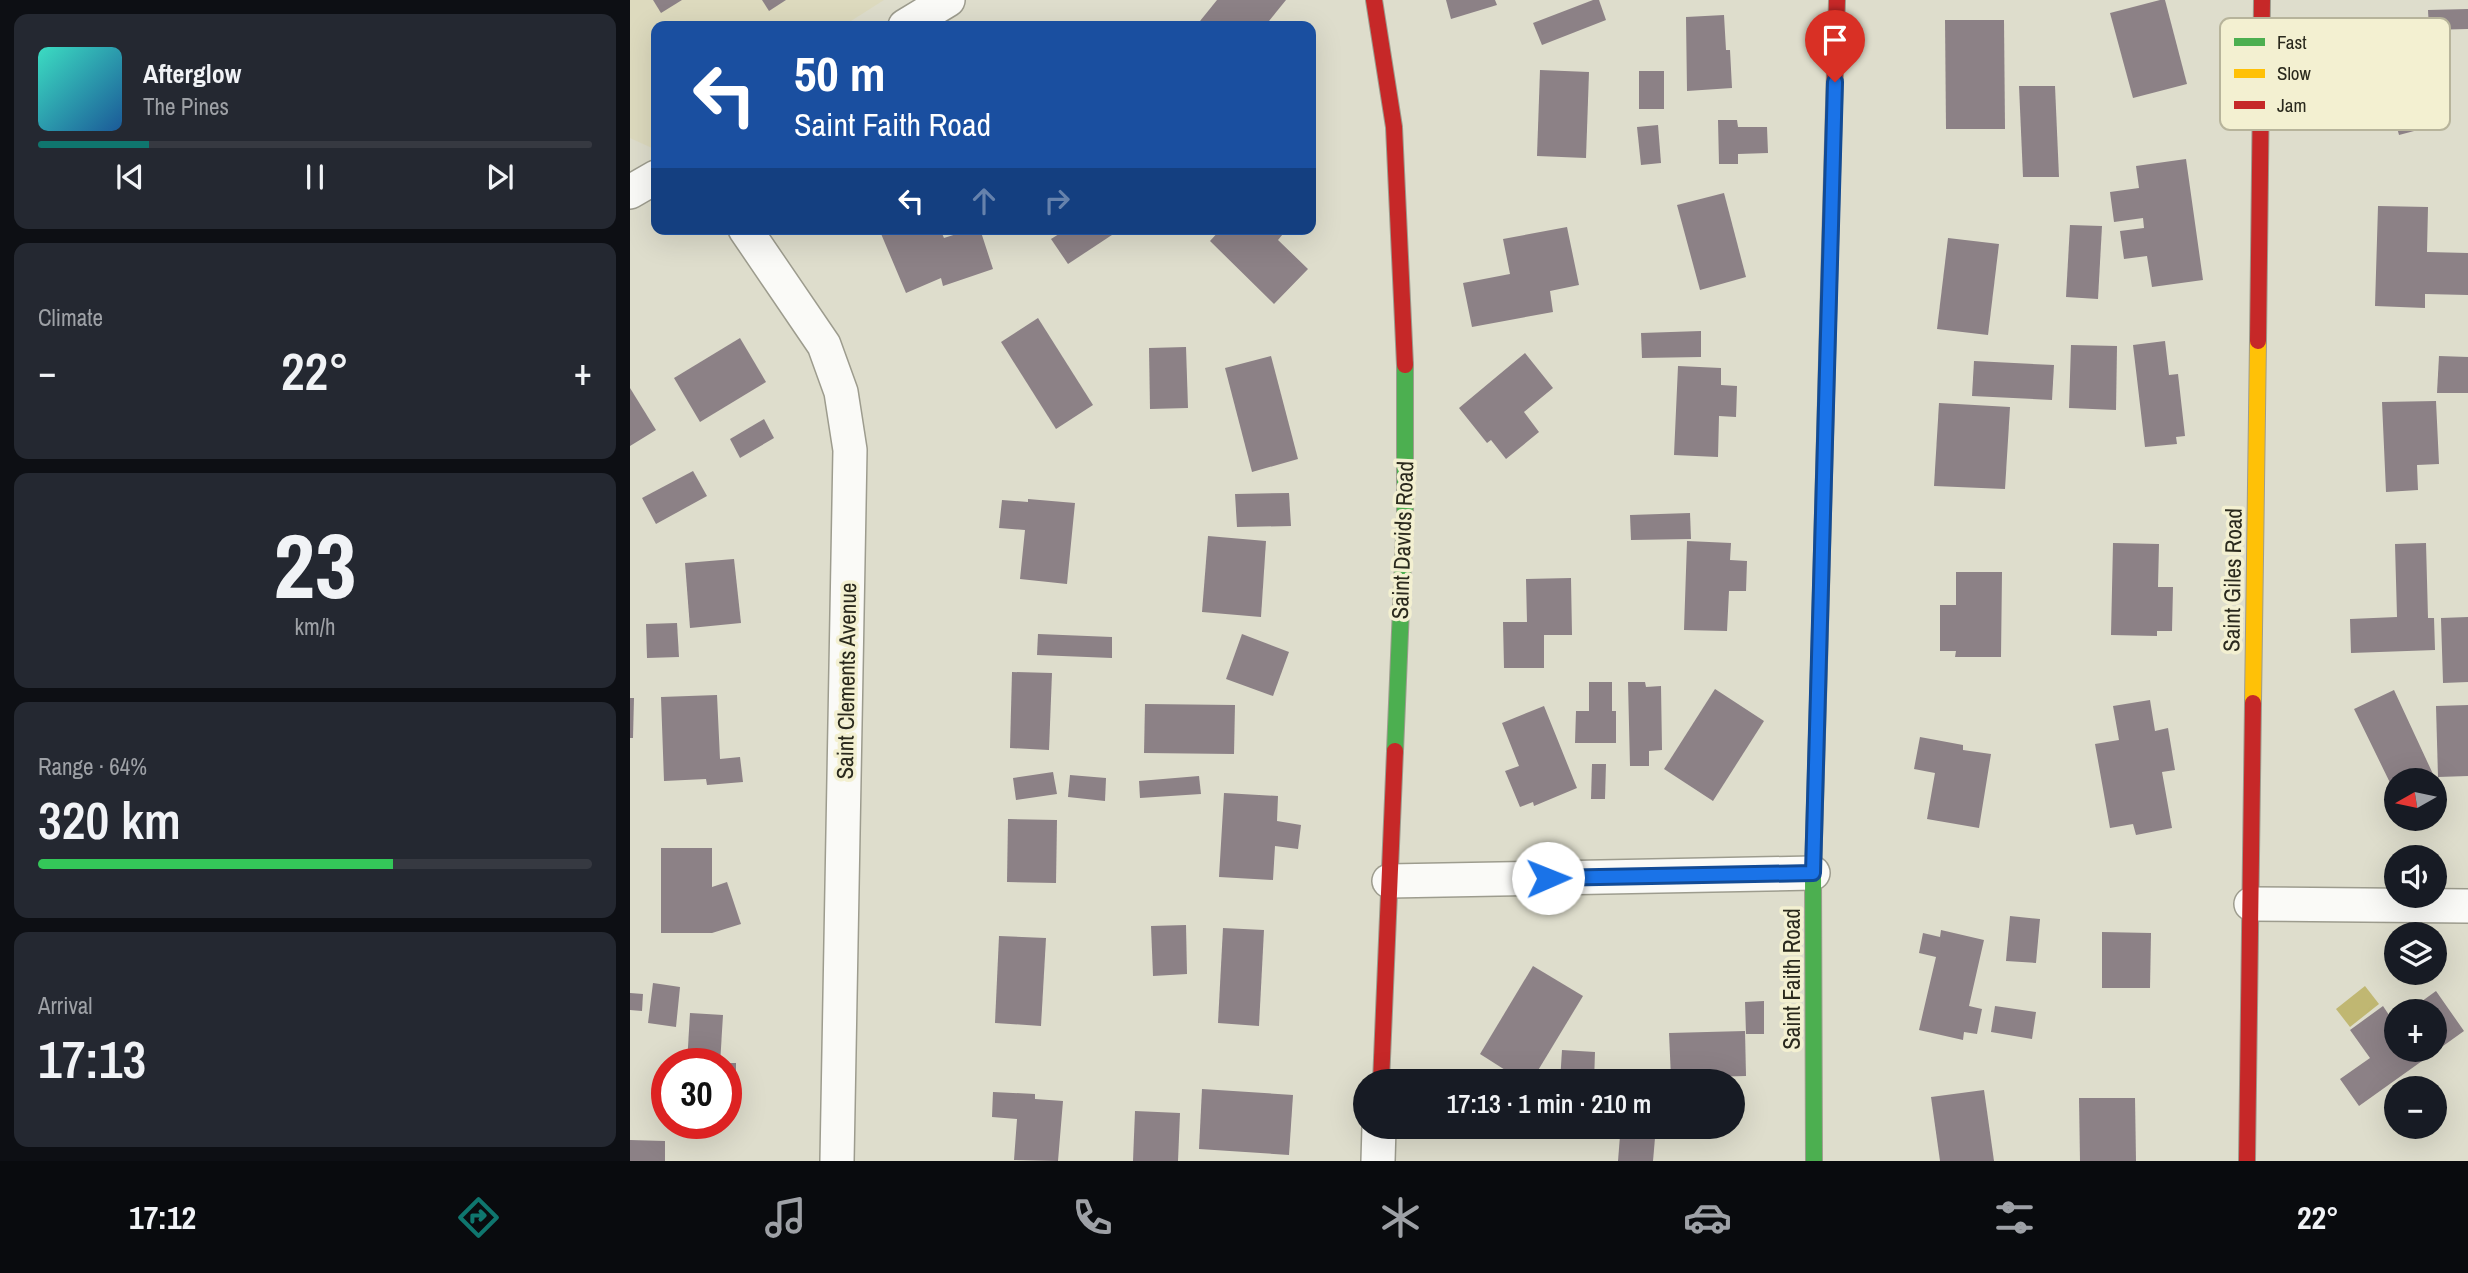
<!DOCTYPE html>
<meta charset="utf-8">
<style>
:root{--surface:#171b24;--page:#242831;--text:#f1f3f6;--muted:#9ea1a6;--line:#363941;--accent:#0f766e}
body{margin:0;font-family:"Archivo Narrow",sans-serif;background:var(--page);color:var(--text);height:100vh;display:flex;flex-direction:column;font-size:26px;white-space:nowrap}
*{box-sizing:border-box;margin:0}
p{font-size:23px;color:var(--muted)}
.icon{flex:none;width:38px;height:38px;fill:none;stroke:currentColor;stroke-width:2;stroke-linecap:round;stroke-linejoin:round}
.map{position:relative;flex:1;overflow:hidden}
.drawer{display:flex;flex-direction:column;gap:14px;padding:14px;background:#0d0f14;width:630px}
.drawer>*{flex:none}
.hud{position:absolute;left:21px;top:21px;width:665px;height:214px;border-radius:14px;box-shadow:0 7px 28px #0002;background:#1a4fa0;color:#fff;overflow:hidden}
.needle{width:46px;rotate:261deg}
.buttons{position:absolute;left:1754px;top:768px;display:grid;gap:14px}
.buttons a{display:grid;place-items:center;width:63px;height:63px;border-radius:50%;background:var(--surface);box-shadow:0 7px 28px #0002;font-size:35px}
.speed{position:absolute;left:21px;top:1048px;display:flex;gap:14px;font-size:35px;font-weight:700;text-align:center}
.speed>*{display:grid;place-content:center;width:91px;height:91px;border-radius:50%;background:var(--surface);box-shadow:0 7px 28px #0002;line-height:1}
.speed .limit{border:10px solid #d22;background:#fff;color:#111}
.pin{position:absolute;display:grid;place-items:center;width:60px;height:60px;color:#fff;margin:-72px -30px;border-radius:50% 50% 50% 0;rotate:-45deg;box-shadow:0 0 7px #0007}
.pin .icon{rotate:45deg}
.me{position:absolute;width:77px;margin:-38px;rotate:89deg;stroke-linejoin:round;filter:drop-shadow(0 0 5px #0008)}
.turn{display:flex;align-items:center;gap:24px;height:147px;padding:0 28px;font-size:32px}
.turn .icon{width:91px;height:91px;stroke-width:2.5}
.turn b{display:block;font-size:49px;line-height:60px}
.lanes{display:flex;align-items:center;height:66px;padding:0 28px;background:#0003;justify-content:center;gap:35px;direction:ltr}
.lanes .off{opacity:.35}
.big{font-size:52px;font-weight:600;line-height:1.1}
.drawer .widget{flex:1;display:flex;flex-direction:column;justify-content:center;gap:10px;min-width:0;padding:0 24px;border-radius:14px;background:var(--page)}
.drawer .dial{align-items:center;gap:0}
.dial b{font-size:91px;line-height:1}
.song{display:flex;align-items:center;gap:21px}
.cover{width:84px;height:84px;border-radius:10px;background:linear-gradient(135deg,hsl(170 70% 55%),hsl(210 70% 35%))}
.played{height:7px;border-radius:4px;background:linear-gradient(90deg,var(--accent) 20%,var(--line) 20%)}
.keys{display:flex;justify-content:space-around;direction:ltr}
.heat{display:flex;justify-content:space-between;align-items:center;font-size:38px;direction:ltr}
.charge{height:10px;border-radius:5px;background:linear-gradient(90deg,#34c759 64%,var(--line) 0)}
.trip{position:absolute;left:723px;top:1069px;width:392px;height:70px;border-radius:35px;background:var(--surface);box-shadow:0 7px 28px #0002;font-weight:600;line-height:70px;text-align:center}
.menu{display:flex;height:112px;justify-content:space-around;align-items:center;background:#090b0e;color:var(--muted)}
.menu .icon{width:49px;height:49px}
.menu .current{color:var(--accent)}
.menu b{font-size:32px;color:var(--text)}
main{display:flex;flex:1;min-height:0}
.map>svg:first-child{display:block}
</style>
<main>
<section class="drawer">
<div class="widget">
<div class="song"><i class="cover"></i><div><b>Afterglow</b><p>The Pines</p></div></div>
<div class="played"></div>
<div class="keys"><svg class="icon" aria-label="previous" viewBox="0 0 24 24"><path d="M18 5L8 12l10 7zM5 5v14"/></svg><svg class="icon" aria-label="pause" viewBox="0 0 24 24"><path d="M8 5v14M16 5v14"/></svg><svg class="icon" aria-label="next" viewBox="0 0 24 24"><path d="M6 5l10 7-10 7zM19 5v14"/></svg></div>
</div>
<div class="widget"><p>Climate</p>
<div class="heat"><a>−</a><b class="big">22°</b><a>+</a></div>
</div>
<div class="widget dial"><b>23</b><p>km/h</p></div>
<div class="widget"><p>Range · 64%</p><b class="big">320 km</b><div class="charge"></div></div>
<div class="widget"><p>Arrival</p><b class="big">17:13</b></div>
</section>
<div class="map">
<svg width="1838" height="1161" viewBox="0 0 1838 1161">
<rect width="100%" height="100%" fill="#deddcc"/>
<!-- built -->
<polygon fill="#dddabe" points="0,0 254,0 213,26 26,26 26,145 22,148 0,138"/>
<!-- water -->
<polygon fill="#c0b772" points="1735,986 1749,1004 1720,1027 1706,1009"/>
<!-- building -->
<g fill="#8c8186">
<polygon points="23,0 52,0 31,13"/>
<polygon points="132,0 156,0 139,11"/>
<polygon points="587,0 656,0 635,26 566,26"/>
<polygon points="816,0 865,0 867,5 821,19"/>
<polygon points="963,0 969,0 976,20 912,45 903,23"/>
<polygon points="1530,0 1535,0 1557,84 1503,98 1480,13"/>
<polygon points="1838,9 1838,29 1799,30 1798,10"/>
<polygon points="1094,15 1096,50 1100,50 1102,88 1057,91 1056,17"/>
<polygon points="1315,20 1374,20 1375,129 1316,129"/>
<polygon points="1795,38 1818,122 1769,135 1746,51"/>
<polygon points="910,70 959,72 956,158 907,156"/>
<rect x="1009" y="71" width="25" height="38"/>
<polygon points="1389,86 1425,86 1429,177 1393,177"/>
<polygon points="1088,120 1107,120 1108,127 1137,127 1138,153 1108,154 1108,164 1089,164"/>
<polygon points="1028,125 1031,163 1011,165 1007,127"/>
<polygon points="1556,159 1573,280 1522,287 1517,256 1494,259 1490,231 1514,228 1513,218 1484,222 1480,192 1509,188 1506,166"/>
<polygon points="1094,193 1116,277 1070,290 1047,205"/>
<polygon points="1748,206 1798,207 1797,252 1838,253 1838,295 1795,294 1795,308 1745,306"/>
<polygon points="1440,225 1472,226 1468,299 1436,297"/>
<polygon points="937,227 949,285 920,291 923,312 842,327 833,283 880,274 873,239"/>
<polygon points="249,229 310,229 314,238 342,229 350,229 363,269 313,286 311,278 276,293"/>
<polygon points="437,229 491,229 438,264 421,239"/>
<polygon points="591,229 657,229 648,240 678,269 644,304 580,241"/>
<polygon points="1318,238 1369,244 1358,335 1307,329"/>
<polygon points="408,318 463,405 426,429 371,342"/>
<polygon points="1071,331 1071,357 1012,358 1011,333"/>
<polygon points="110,338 136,382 70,422 44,378"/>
<polygon points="1535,341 1539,375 1548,374 1555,436 1546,437 1547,444 1515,447 1503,345"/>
<polygon points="1441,345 1487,346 1486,410 1439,408"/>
<polygon points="556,347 558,408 520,409 519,348"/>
<polygon points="895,353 923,388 894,412 909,432 876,459 861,440 857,443 829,408"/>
<polygon points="641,356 668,459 622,472 595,368"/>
<polygon points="1809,356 1838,357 1838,393 1807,393"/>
<polygon points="1344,361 1424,365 1422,400 1342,396"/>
<polygon points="1048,366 1091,368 1091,385 1107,386 1106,417 1089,416 1088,457 1044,455"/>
<polygon points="0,388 26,430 0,446"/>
<polygon points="1806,401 1809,464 1787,465 1788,490 1756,492 1752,402"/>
<polygon points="1309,403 1380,407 1375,489 1304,486"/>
<polygon points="134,419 144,438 110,458 100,439"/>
<polygon points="63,471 77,496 26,524 12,498"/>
<polygon points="659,493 661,526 607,527 605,494"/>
<polygon points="398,499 445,503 437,584 390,579 395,530 369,528 372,500 398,502"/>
<polygon points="1060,513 1061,539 1001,540 1000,515"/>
<polygon points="578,536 636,541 631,617 572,612"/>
<polygon points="1057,541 1101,543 1100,560 1117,561 1116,591 1099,591 1097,631 1054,630"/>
<polygon points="1483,543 1529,544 1528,587 1543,587 1542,631 1527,631 1527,636 1481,635"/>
<polygon points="1796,543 1798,618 1804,618 1805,650 1721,653 1720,619 1767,617 1765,544"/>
<polygon points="104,559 111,623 60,628 55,563"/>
<polygon points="1326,572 1372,572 1371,657 1325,657 1326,651 1310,651 1310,605 1326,605"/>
<polygon points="941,578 942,635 914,635 914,668 874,668 873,622 897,622 896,579"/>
<polygon points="1838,617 1838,682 1813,683 1811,618"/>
<polygon points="47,623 49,657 17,658 16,624"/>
<polygon points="408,634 482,637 482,658 407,655"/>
<polygon points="612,634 659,652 643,696 596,679"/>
<polygon points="382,672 422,673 419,750 380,748"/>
<polygon points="959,682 982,682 982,711 986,711 986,743 945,743 946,711 959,711"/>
<polygon points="998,682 1015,682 1016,687 1031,686 1032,750 1019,751 1019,766 1000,766"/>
<polygon points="1085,689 1134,721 1083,801 1034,769"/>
<polygon points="1764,690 1809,787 1804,789 1804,780 1766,780 1766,795 1724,709"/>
<polygon points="87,695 90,759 110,757 113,782 77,785 76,779 34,781 31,697"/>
<polygon points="0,698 4,698 3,738 0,738"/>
<polygon points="1520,700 1525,731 1538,728 1545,770 1532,772 1542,828 1506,835 1503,824 1480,828 1465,744 1489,740 1483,706"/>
<polygon points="515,704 605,705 604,754 514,753"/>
<polygon points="1838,705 1838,776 1808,777 1806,706"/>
<polygon points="914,706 947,788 904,806 903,802 890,807 875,771 889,766 872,723"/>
<polygon points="1290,737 1333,745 1333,750 1361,754 1349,828 1297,819 1305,773 1284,769"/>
<polygon points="962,764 976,764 975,799 961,799"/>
<polygon points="423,772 427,794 386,800 383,778"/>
<polygon points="440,775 476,778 475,801 438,797"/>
<polygon points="569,776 571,794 510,798 509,781"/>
<polygon points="594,793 648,796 647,821 671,825 668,849 645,846 643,880 589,877"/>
<polygon points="378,819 427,820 426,883 377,882"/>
<polygon points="31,848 82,848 82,887 97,882 111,924 82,933 31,933"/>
<polygon points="1380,916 1410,919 1406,963 1376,961"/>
<polygon points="556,925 557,974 523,976 521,926"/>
<polygon points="593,928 634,930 629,1026 588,1023"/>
<polygon points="1311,930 1354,940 1339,1006 1352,1009 1347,1034 1334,1032 1333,1040 1289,1030 1306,957 1289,953 1293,933 1310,937"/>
<polygon points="1472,932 1521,933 1520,988 1472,988"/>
<polygon points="369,936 416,938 411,1026 365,1023"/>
<polygon points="903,966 953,996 901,1082 894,1082 850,1054"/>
<polygon points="23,983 50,987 46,1027 18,1023"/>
<polygon points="1806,991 1834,1031 1729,1106 1710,1079 1740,1058 1720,1030 1753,1006 1763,1021 1766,1020 1766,1050 1804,1050 1804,1012 1777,1012"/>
<polygon points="0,993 13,994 12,1011 0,1010"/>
<polygon points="1134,1001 1134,1034 1116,1034 1115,1002"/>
<polygon points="1365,1006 1406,1012 1402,1039 1361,1032"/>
<polygon points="60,1013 93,1015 90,1064 57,1064"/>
<polygon points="1115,1031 1116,1076 1041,1078 1039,1033"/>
<polygon points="932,1050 965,1052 964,1082 930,1082"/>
<rect x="96" y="1063" width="10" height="43"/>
<polygon points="572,1089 663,1095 659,1155 569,1149"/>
<polygon points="1354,1090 1364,1161 1310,1161 1301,1097"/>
<polygon points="363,1092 405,1094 405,1099 433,1101 428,1161 384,1160 387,1119 362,1117"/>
<polygon points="1449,1098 1505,1098 1506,1161 1450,1161"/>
<polygon points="505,1111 550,1113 548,1161 503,1161"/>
<polygon points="990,1136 1025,1138 1023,1161 988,1161"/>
<polygon points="0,1140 35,1141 35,1161 0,1161"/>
</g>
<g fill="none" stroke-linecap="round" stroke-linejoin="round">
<!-- street casing -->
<g stroke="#9d9c8e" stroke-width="36">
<g id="street">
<polyline points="275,26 318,0"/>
<polyline points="0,192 26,177"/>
<polyline points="115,229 194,345 211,392 220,450 207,1161"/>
<polyline points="759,881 1183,873"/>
<polyline points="1621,904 1838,906"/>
<polyline points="748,1161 749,1127"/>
</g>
</g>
<!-- fast casing -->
<g stroke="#9d9c8e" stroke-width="18">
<g id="fast">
<polyline points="765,751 775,513 775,365"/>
<polyline points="1184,1161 1183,873 1189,665"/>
</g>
</g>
<!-- slow casing -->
<g stroke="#9d9c8e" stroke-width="18">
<g id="slow">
<polyline points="1189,665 1200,247"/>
<polyline points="1623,703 1628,341"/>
</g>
</g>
<!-- jam casing -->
<g stroke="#9d9c8e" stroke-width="18">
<g id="jam">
<polyline points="744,0 764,127 775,365"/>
<polyline points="1200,247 1207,0"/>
<polyline points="1628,341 1632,0"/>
<polyline points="751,1082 765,751"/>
<polyline points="1617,1161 1623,703"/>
</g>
</g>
<!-- street -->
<use href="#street" stroke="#fafaf7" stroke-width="33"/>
<!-- fast -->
<use href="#fast" stroke="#4caf50" stroke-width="16"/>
<!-- slow -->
<use href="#slow" stroke="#ffc107" stroke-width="16"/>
<!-- jam -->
<use href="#jam" stroke="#c62828" stroke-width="16"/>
</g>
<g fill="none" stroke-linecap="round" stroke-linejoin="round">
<!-- route casing -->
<g stroke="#114b97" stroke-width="18">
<polyline id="route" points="918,878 1183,873 1205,82"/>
</g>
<!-- route -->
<use href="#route" stroke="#1a73e8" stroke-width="12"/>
</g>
<g text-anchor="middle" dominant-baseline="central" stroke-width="7" stroke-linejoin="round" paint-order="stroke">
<!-- street labels -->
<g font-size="23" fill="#2a291d" stroke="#f3f0d1">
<text transform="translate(772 540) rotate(-88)">Saint Davids Road</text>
<text transform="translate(1602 580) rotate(-89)">Saint Giles Road</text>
<text transform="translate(216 681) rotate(-89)">Saint Clements Avenue</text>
<text transform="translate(1161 979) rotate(-90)">Saint Faith Road</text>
</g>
</g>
<!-- legend -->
<rect x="1590" y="18" width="230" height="112" rx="10" fill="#f3f0d1" stroke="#b7b49b" stroke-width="2"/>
<rect x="1604" y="38" width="31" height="8" fill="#4caf50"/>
<rect x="1604" y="69" width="31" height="9" fill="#ffc107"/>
<rect x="1604" y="101" width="31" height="8" fill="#c62828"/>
<g font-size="19" fill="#2a291d">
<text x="1647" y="49">Fast</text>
<text x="1647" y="80">Slow</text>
<text x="1647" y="112">Jam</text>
</g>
</svg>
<div class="buttons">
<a><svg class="needle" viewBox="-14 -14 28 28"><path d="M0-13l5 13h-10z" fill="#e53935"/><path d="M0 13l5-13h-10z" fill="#9ea1a6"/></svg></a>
<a><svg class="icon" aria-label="sound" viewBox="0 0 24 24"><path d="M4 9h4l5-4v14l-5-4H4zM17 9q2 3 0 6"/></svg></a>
<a><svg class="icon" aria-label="layers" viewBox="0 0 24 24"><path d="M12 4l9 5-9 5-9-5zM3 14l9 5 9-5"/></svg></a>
<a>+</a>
<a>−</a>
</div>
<div class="speed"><div class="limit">30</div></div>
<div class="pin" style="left:1205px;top:82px;background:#d93025"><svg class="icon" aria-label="arrive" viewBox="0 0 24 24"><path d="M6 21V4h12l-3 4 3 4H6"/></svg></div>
<svg class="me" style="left:918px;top:878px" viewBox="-20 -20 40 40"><circle r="19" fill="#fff"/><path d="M0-13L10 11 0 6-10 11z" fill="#1a73e8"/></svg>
<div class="trip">17:13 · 1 min · 210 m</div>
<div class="hud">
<div class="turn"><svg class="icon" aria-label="left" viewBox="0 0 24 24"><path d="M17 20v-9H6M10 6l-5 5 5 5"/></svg><div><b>50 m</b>Saint Faith Road</div></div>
<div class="lanes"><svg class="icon" aria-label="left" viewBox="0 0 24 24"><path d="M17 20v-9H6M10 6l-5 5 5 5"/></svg><svg class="icon off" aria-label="ahead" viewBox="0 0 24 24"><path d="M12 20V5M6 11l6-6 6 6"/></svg><svg class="icon off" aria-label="right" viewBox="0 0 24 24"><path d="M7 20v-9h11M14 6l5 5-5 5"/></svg></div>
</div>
</div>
</main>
<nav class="menu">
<b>17:12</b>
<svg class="icon current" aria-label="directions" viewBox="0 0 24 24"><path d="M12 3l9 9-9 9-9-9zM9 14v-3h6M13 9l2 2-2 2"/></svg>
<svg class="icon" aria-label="music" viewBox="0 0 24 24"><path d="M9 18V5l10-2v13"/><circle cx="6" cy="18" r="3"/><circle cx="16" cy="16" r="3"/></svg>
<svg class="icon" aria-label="phone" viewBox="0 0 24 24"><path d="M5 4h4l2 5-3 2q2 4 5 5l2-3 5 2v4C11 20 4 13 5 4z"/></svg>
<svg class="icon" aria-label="climate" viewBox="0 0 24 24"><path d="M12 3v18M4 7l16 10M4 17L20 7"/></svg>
<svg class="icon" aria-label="car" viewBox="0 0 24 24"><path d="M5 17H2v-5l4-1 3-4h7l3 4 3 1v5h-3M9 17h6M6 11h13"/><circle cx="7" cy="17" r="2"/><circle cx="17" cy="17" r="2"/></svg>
<svg class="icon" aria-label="filters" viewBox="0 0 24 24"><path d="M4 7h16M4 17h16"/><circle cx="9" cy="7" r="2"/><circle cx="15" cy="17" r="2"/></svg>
<b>22°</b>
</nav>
